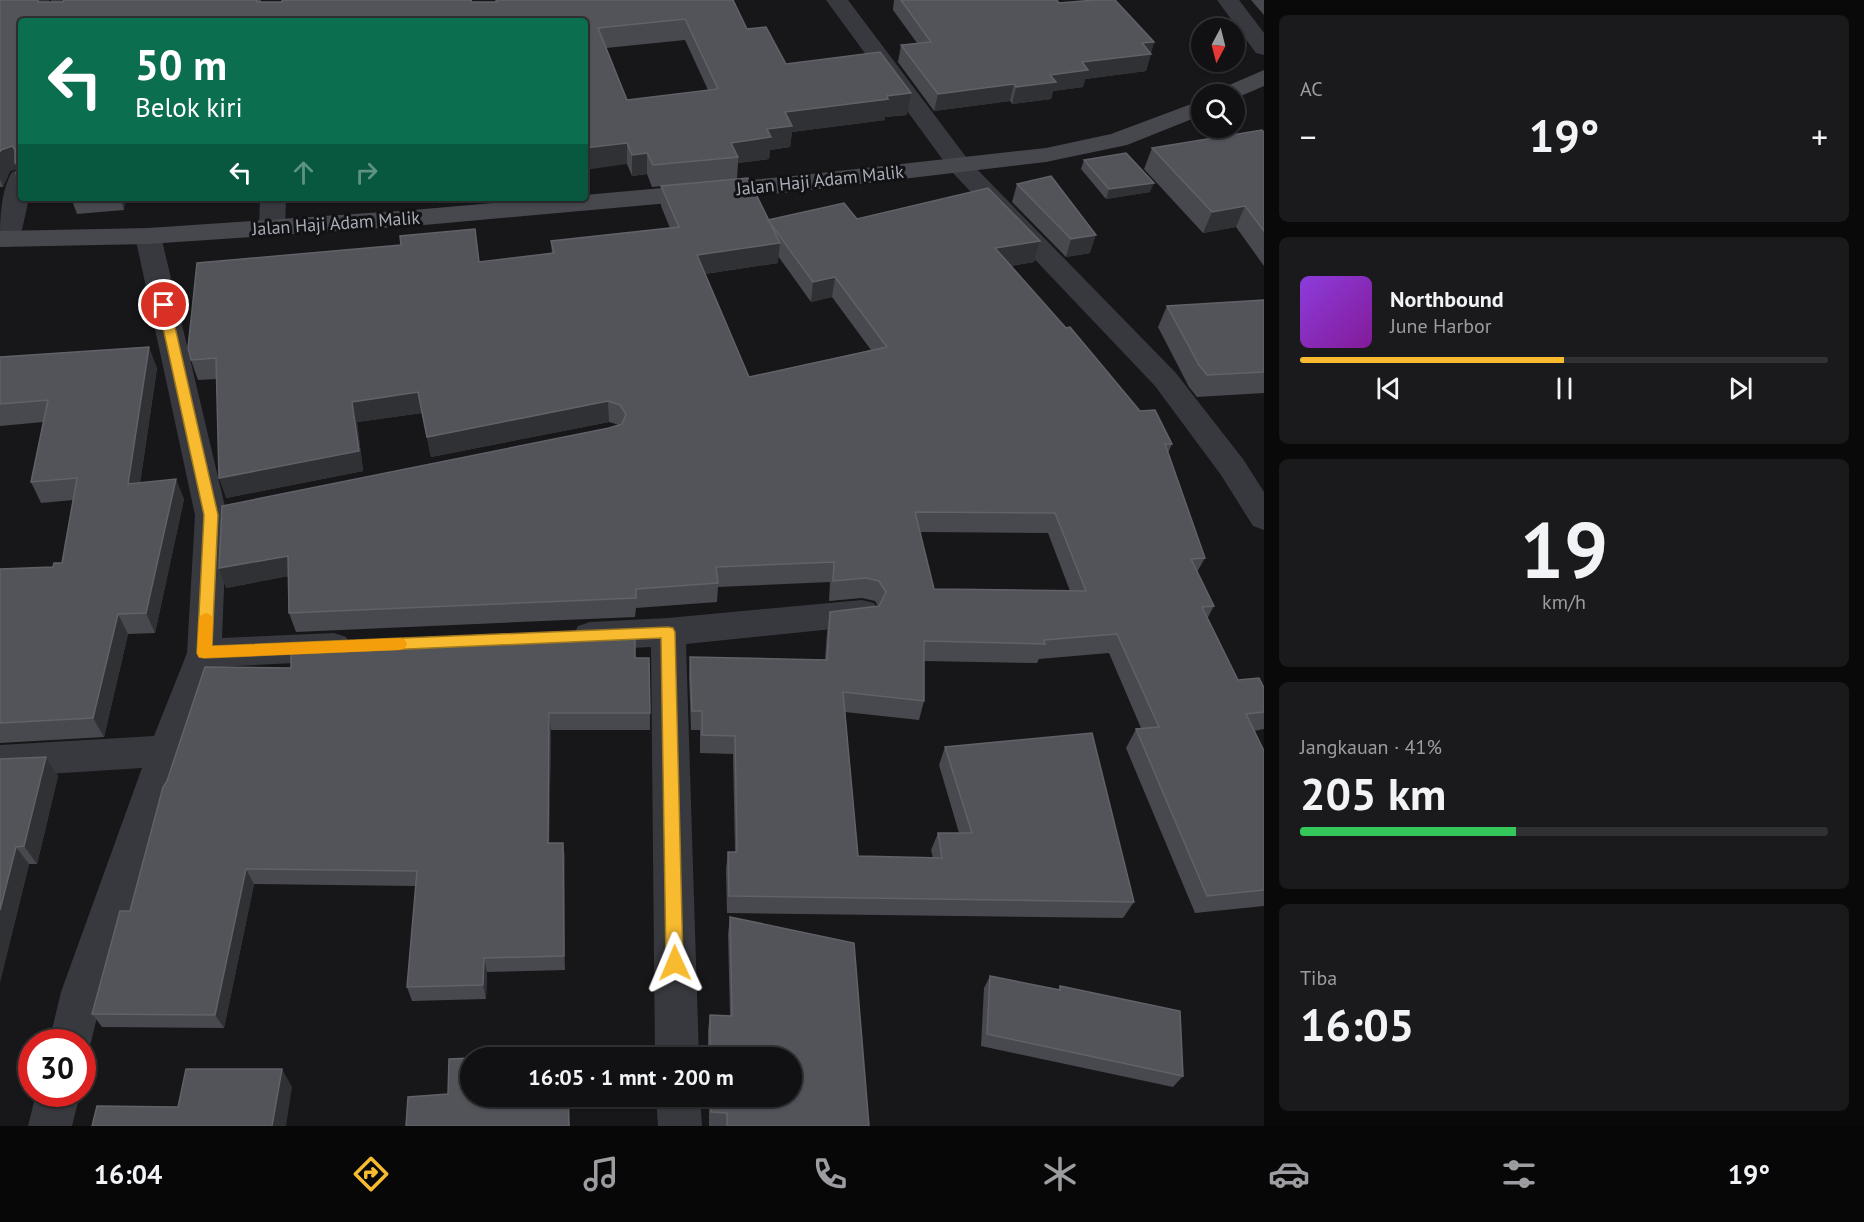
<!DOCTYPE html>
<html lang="id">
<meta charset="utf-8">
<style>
:root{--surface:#111113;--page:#1a1a1c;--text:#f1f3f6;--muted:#9c9da0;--line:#303133;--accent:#f8bb30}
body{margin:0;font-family:"PT Sans",sans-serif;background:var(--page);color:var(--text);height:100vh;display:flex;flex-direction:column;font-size:22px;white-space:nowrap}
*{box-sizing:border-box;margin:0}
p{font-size:20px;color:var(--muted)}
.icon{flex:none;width:33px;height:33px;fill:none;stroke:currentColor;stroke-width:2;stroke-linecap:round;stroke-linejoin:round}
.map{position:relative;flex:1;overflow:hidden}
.side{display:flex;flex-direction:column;gap:15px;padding:15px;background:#09090a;width:600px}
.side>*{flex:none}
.hud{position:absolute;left:18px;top:18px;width:570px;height:183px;border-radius:6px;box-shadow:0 2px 4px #0004,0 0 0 2px var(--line);background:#0b6e4f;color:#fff;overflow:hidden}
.needle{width:39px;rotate:187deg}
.buttons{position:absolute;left:1191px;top:18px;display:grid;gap:12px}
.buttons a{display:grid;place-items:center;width:54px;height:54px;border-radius:50%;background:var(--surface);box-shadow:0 2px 4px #0004,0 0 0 2px var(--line);font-size:30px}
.speed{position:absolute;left:18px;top:1029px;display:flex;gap:12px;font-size:30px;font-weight:700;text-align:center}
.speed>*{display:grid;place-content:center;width:78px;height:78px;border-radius:50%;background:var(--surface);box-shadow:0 2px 4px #0004,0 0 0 2px var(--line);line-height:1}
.speed .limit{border:9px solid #d22;background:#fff;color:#111}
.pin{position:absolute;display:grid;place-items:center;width:51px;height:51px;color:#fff;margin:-26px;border:3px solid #fff;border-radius:50%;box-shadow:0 2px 6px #0007}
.me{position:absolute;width:66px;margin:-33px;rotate:359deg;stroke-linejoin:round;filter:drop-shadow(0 0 4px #0008)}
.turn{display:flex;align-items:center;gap:21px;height:126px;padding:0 18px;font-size:27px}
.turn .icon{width:78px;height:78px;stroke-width:2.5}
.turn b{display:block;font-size:42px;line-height:51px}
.lanes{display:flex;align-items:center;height:57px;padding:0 18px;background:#0003;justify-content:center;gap:30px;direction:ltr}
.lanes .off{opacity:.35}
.big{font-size:45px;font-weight:700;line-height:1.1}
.side .tile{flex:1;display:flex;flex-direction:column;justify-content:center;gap:9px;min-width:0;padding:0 21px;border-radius:9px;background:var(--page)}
.side .dial{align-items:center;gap:0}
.dial b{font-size:78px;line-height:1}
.song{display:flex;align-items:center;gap:18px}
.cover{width:72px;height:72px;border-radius:9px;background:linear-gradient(135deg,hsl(270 70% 55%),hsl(290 70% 35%))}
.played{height:6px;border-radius:3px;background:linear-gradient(90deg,var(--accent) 50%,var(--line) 50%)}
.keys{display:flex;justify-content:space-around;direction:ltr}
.heat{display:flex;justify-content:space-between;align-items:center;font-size:33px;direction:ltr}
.charge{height:9px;border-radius:4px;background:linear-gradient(90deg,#34c759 41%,var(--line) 0)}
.trip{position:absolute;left:460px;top:1047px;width:342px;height:60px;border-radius:30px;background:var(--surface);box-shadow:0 2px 4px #0004,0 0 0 2px var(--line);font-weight:700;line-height:60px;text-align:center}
.tab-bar{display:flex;height:96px;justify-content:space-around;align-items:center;background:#070708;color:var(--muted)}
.tab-bar .icon{width:42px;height:42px}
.tab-bar .on{color:var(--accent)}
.tab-bar b{font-size:27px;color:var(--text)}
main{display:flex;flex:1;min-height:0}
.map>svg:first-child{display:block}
</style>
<main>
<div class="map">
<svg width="1264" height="1126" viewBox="0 0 1264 1126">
<rect width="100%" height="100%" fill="#171719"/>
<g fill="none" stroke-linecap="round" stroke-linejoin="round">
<!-- street -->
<g fill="#38393e" fill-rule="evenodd">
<polygon points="51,0 73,0 69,21 47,21"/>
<polygon points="826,0 848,0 969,161 1175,372 1243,459 1264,492 1264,530 1253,526 1221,475 1155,386 951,171"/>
<polygon points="1217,0 1239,0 1264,33 1264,55 1256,53"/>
<path d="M21 170V198H29L20 239 16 245 7 247 0 245C0 222 0 192 12 172Z"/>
<polygon points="260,198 286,198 285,227 281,233 272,235 263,233 259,227"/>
<polygon points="148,228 157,230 161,236 227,515 222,638 334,633 346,637 351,647 346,657 334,661 216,667 103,992 91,1042 85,1057 82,1058 82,1042 49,1042 61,992 142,768 0,777 0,745 154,736 187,653 195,515 135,236 139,230"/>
<polygon points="862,600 874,603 879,613 874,623 862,626 686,644 699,1058 655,1058 651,647 590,650 578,646 573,636 578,626 590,622 668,618"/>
<polygon points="36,1094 80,1094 72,1126 28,1126"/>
<polygon points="656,1096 700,1096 702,1126 658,1126"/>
</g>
<!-- secondary -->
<g fill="#46484e" fill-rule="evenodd">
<polygon points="1264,70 1264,86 1234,99 1234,94 1216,94 1220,89"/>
<polygon points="1202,100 1202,115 1127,145 1046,162 793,192 413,226 148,244 0,247 0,231 148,228 413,210 551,198 585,198 585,195 793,176 1046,148 1111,134"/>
</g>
</g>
<!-- wall -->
<g fill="#48494e" fill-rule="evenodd">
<path d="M0 0H49V2L261 0V2H495V0H733L747 29 786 64 907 115 885 117V120L792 132 790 147 770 150 769 159 738 163 737 179 652 187 647 174 632 176 627 164 585 21H21V187L16 174 17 169 10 171 3 187H0ZM685 40 708 90 627 100 606 48Z"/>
<polygon points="894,0 1057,0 1059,3 1154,42 1146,71 1085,79 1083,87 1053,91 1051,99 1012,104 1010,101 934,111 898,62 901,45 917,43 893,10"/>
<polygon points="1251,0 1264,0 1264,15"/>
<polygon points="1264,132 1264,266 1236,227 1203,233 1144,169 1152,148"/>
<polygon points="1084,160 1150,192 1106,199 1081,169"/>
<polygon points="1017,184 1090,253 1066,257 1012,202"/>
<path d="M661 186 768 220 857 219 1040 241 1034 262 1010 266 1140 411 1172 444 1168 453 1205 558 1197 572 1214 606 1207 619 1238 680 1264 688V729L1254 731 1264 751V906L1195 913 1126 748 1136 729 1141 728 1109 653 1039 659 1037 663 924 661V701L919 720 845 712 858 856 933 858 931 850 938 833H959L939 765 945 747 1134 902 1123 918 727 913 726 869 728 852H735L733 754 700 753V730H691L689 676 690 657 825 660 827 632 830 612 878 606 875 601 862 598 829 601 830 582 718 587 717 602 636 608 635 617 296 632 289 613 288 576 226 588 609 428 619 425 609 422 431 457 422 413 357 422 363 471 226 498 217 379 198 380 191 360 479 262 552 254 551 241 670 228 661 206ZM778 256 811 302 832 297 871 350 749 377 705 274 778 263ZM920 532 1048 533 1070 591 934 589Z"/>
<polygon points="71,198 125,198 124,210 77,214"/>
<polygon points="1264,300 1264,393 1197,397 1189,387 1158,327 1167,306"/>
<polygon points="0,357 157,368 140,483 184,499 155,633 128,634 104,737 0,743 0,569 53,567 62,563 73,500 41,503 31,482 43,422 0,426"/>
<polygon points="635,658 650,713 650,730 551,730 549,843 563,843 565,858 565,970 487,972 486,999 412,1001 407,987 416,886 254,884 224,1028 102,1027 92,1014 130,911 291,668"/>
<polygon points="46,757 58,776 37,864 29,864 0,982 0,759"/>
<polygon points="730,917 869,1126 709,1126 709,1096 792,1096 792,1058 708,1058 708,1030 710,1015 730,1016 728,934"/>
<polygon points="990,976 1058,990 1060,986 1183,1076 1173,1087 981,1046 984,988"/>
</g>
<!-- shaded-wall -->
<g fill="#303134">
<polygon points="38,0 49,0 46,21 38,2"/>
<polygon points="1154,42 1146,71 1085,79 1083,87 1053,91 1051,99 1012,104 1016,87 1082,62 1142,43"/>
<polygon points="1014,84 1010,101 934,111 938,94"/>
<polygon points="911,93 907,115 885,117 885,120 792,132 790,147 770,150 769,159 738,163 738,157 731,143 767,129 785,112"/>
<polygon points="627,143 627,164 585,170 585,148"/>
<polygon points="12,146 21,168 18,163 15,163 17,169 10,171 3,187 0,179 0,152 1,150"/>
<polygon points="647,153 647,174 632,176 632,155"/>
<polygon points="1154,183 1150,192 1106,199 1109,189"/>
<polygon points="120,198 125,198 124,210"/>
<polygon points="1245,206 1236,227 1203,233 1212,212"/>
<polygon points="1096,235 1090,253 1066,257 1071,239"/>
<polygon points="1040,241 1034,262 990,269 995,248"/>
<polygon points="780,243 778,263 696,275 697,255"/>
<polygon points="835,277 832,297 811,302 813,282"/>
<polygon points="149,347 157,368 137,504 128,484"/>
<polygon points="418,392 422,413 357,422 363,471 226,498 219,478 352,402"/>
<polygon points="608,401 609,422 431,457 427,437"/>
<polygon points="176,479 184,499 155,633 146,613"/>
<polygon points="288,556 294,575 226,588 219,568"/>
<polygon points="118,614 128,634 104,737 93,718"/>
<polygon points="549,713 551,730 549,858 548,843"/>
<polygon points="46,757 58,776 37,864 24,846"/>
<polygon points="563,843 565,858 565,970 564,956"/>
<polygon points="16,847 29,864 0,982 0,910"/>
<polygon points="246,869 254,884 224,1028 215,1015"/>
<polygon points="484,958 487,972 486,999 483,985"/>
<polygon points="282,1069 292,1087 286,1126 272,1126"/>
<polygon points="568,1096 569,1096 570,1126 569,1126"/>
</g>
<!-- building -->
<g fill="#53545a" stroke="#606268" stroke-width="1.5" fill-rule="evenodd">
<path d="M0 0H38V2H63L64 0H257V2H282V0H471L472 2H497V0H733L747 29 766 27 786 64 880 52 911 93 887 96 888 99 785 112 792 126 767 129 771 137 731 143 738 157 653 165 647 153 632 155 627 143 585 148V21H21V175L16 174 18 163H15V149L12 146 1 150 0 152ZM685 19 718 89 627 100 598 28Z"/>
<polygon points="901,0 1057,0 1059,3 1095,0 1115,0 1154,42 1142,43 1151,54 1082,62 1088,70 1050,75 1056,82 1016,87 1014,84 938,94 901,45 931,42"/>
<polygon points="1262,130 1264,132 1264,231 1245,206 1212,212 1152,148"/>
<polygon points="1126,153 1154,183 1109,189 1084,160"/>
<polygon points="1051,176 1096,235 1071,239 1017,184"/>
<path d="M748 178 780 243 697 255 749 377 887 347 835 277 813 282 768 220 844 203 857 219 988 188 1040 241 995 248 1066 328 1070 327 1140 411 1155 410 1172 444H1165L1205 558 1191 559 1214 606 1202 607 1238 680 1259 678 1264 688V712L1246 714 1264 751V890L1207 896 1136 729 1159 727 1117 634 1044 640 1045 644 924 641V701L843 692 858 856 942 858 938 833H972L945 747 1092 733 1134 902 729 896 728 852H737L735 736 702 735V711H692L690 657 827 660 830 612 879 606 886 592 879 581 866 578 833 581 834 562 716 567 718 583 636 589V598L289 613 288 556 219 568 222 506 609 428 622 424 626 414 620 405 608 401 427 437 418 392 352 402 359 451 219 478 216 358 191 360 188 348 197 263 401 245 400 236 475 229 479 262 554 253 551 241 679 227 661 186ZM915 512 1055 513 1086 591 934 589Z"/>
<polygon points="1264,300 1264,372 1207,375 1199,365 1167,306"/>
<polygon points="149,347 128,484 176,479 146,613 118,614 93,718 0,723 0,569 53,567 54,563 62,563 77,478 31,482 48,400 0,404 0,357"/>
<polygon points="635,633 635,658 649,658 650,713 549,713 548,843 563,843 564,956 484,958 483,985 407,987 417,871 246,869 215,1015 92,1014 120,911 130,911 163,787 167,781 205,667 291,668 291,649"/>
<polygon points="46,757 24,846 16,847 0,910 0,759"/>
<polygon points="730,917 854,943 869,1126 727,1126 727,1113 711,1112 711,1096 792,1096 792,1058 710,1058 710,1015 732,1016"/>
<polygon points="990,976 1060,990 1060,986 1180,1011 1183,1076 987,1034"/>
<polygon points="567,1052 567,1058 473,1058"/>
<polygon points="471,1058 471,1096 568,1096 569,1126 406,1126 408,1097 448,1094 449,1059"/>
<polygon points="186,1069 282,1069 272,1126 92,1126 97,1106 178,1107"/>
</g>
<!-- route -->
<polygon fill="#f8bb30" stroke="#a17a1f" stroke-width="1.5" points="164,302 170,305 218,515 212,646 668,627 673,628 675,632 683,963 681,969 675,971 669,969 666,963 661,638 204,658 199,657 197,653 204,515 158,305"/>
<!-- slow -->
<polygon fill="#f59e0b" points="206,613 211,615 213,619 212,646 400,638 405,640 407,644 405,648 400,650 204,658 199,657 197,653 199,619 201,615"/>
<g text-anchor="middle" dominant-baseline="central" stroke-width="6" stroke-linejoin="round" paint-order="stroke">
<!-- far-street labels -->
<g font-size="18" fill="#a9adb9" stroke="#121214">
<text transform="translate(820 180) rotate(-6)">Jalan Haji Adam Malik</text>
<text transform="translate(336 223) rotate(-4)">Jalan Haji Adam Malik</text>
</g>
</g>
</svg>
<div class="buttons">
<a><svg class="needle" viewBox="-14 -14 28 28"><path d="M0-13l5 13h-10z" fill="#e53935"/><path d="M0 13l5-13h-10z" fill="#9c9da0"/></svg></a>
<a><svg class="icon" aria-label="search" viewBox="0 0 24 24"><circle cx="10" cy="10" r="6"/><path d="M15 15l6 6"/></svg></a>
</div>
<div class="speed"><div class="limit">30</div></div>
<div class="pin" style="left:164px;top:305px;background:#d93025"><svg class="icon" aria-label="arrive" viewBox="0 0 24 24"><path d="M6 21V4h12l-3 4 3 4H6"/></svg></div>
<svg class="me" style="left:675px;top:963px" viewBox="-20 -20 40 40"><path d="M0-17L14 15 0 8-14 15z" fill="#f8bb30" stroke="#fff" stroke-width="4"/></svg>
<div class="trip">16:05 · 1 mnt · 200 m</div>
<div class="hud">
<div class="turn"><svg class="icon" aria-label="left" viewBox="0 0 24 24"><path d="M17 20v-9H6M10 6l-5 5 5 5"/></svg><div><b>50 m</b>Belok kiri</div></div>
<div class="lanes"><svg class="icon" aria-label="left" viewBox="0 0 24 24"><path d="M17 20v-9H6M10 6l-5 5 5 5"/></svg><svg class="icon off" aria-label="ahead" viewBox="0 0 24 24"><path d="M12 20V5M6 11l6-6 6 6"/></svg><svg class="icon off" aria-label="right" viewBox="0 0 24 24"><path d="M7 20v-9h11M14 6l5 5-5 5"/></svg></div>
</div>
</div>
<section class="side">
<div class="tile"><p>AC</p>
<div class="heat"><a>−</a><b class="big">19°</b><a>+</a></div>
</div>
<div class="tile">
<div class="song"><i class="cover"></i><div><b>Northbound</b><p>June Harbor</p></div></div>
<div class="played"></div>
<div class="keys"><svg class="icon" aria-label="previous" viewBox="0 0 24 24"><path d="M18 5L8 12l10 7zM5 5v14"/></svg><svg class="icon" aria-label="pause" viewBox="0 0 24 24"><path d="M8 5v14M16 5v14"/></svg><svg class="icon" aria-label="next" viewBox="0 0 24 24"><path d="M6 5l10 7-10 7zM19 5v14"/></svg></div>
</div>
<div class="tile dial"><b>19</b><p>km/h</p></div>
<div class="tile"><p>Jangkauan · 41%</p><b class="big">205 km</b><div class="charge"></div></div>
<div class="tile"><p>Tiba</p><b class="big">16:05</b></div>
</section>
</main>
<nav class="tab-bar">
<b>16:04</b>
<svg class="icon on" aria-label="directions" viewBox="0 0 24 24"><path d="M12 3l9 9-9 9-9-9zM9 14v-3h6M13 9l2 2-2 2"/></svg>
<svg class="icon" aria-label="music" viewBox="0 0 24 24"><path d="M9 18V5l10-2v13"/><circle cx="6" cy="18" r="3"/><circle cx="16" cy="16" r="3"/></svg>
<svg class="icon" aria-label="phone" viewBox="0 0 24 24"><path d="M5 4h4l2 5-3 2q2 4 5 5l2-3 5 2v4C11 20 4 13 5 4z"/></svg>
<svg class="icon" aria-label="climate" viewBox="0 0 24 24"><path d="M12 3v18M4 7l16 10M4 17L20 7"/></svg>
<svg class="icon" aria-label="car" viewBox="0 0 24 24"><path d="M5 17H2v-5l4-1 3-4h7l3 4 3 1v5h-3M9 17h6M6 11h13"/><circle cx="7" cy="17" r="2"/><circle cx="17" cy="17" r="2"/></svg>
<svg class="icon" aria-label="filters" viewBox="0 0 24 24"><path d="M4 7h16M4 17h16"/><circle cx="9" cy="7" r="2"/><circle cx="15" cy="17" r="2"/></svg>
<b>19°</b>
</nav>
